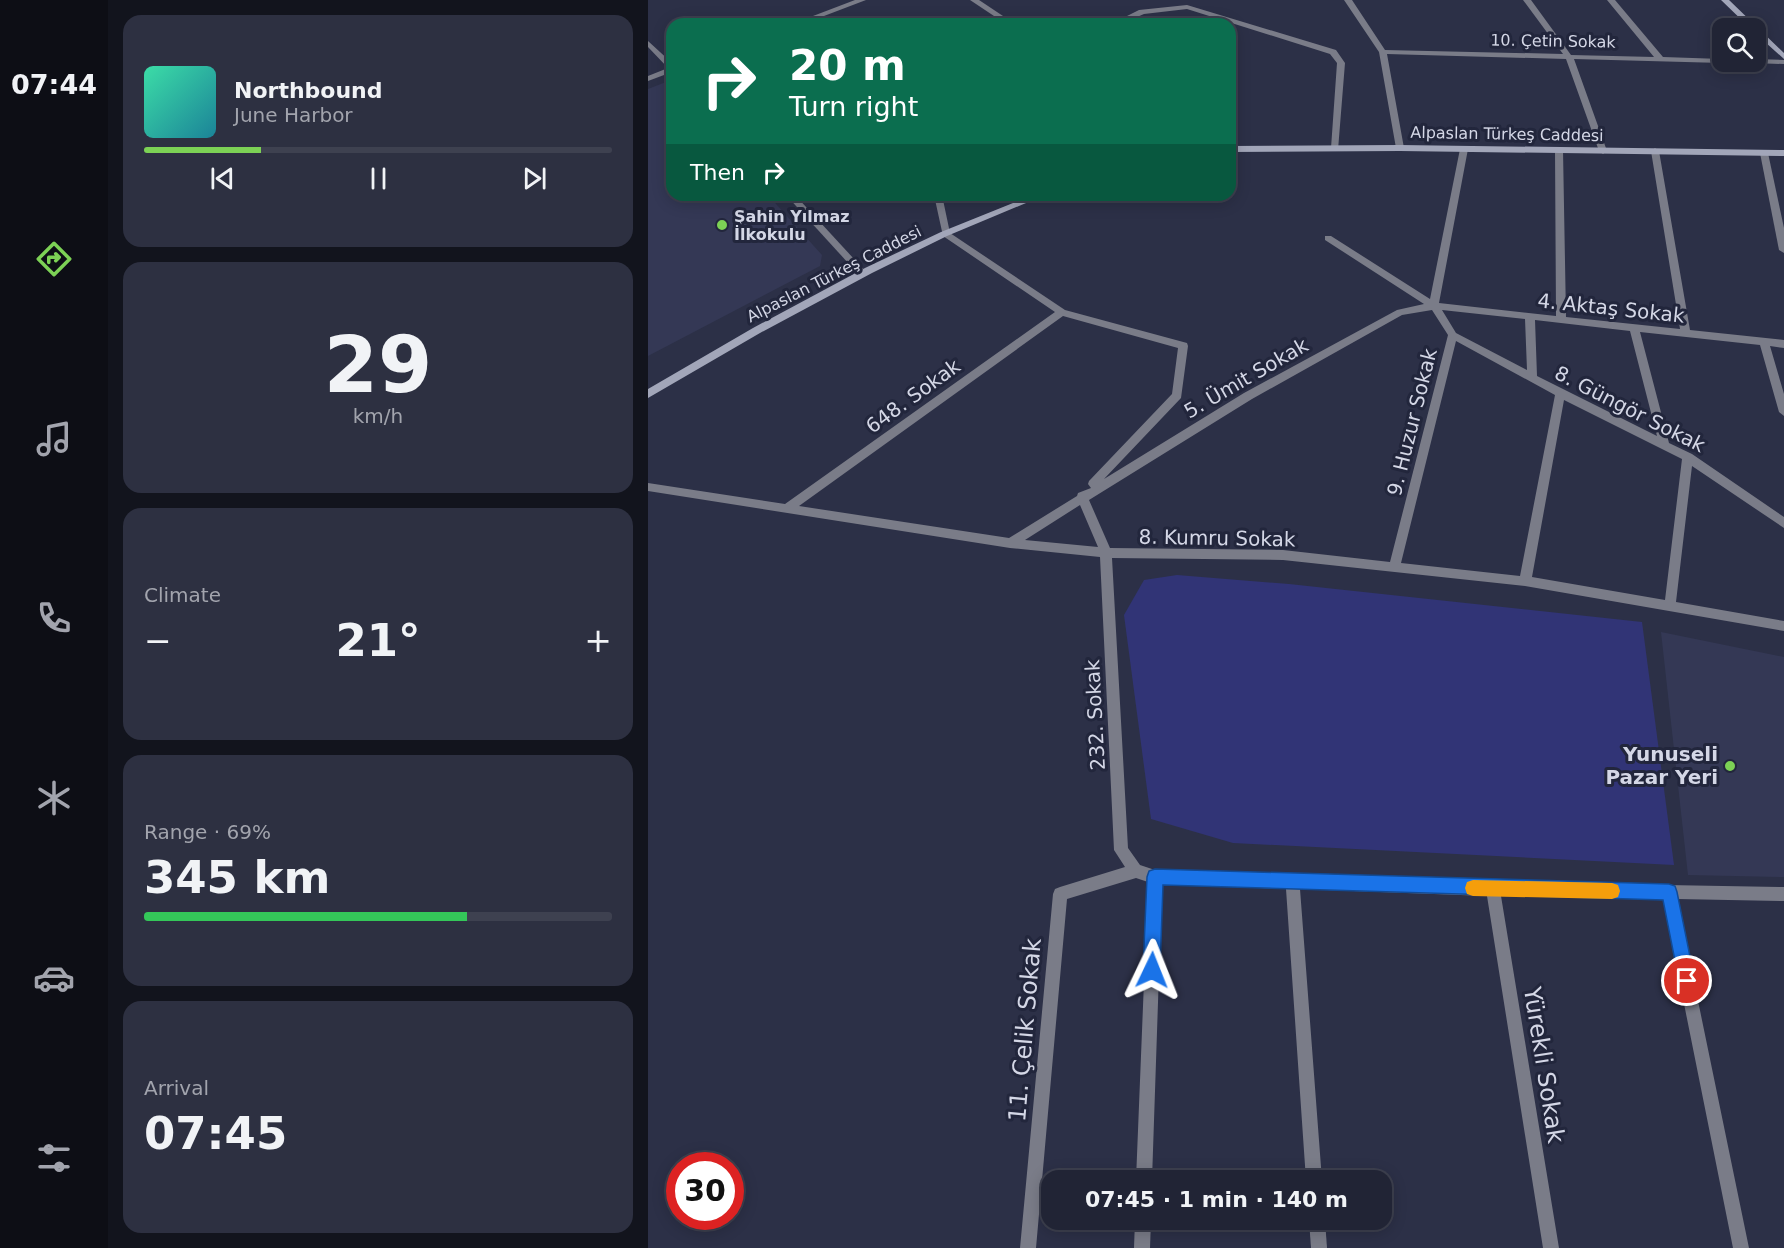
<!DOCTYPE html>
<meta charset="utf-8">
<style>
:root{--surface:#212435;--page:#2d3041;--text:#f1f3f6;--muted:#a2a4ad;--line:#3e4150;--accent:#7cd155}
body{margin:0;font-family:"DejaVu Sans",sans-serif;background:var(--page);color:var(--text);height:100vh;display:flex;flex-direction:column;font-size:22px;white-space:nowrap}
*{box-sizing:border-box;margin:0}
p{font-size:20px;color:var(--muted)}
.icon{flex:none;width:33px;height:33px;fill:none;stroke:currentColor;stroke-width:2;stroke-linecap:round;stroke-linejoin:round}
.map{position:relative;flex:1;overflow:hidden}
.details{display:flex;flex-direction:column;gap:15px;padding:15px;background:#12141d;width:540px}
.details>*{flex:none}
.banner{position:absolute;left:18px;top:18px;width:570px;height:183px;border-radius:18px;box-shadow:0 3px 15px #0003,0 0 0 2px var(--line);background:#0b6e4f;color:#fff;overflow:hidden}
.controls{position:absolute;left:1064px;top:18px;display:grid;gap:12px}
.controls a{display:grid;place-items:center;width:54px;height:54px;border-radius:12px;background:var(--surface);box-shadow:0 3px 15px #0003,0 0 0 2px var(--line);font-size:30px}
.speed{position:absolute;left:18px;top:1152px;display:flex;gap:12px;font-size:30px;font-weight:700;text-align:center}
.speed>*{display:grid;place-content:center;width:78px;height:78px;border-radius:50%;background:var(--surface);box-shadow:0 3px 15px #0003,0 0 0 2px var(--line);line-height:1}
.speed .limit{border:9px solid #d22;background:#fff;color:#111}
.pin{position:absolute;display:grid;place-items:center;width:51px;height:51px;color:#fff;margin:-26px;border:3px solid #fff;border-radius:50%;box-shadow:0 2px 6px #0007}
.me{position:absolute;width:66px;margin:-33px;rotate:2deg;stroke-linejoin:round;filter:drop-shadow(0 0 4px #0008)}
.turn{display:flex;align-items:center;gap:21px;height:126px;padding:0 24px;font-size:27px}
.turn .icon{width:78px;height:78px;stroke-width:2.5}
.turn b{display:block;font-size:42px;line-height:51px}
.then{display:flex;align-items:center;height:57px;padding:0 24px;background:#0003;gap:12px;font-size:22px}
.big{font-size:45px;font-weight:700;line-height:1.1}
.details .widget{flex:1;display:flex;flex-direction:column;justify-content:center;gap:9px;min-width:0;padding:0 21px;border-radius:18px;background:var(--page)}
.details .dial{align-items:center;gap:0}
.dial b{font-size:78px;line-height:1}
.song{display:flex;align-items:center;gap:18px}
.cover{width:72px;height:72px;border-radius:9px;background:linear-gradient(135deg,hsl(160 70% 55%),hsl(190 70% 35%))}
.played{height:6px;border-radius:3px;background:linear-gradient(90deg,var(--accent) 25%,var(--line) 25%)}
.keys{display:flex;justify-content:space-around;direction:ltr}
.heat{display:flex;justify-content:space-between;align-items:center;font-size:33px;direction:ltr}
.charge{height:9px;border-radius:4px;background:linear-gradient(90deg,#34c759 69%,var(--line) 0)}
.trip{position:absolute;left:393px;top:1170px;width:351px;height:60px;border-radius:18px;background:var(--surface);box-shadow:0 3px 15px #0003,0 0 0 2px var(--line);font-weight:700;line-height:60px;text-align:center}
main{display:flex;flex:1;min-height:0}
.menu{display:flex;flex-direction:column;width:108px;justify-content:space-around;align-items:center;background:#0d0e15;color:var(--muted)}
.menu .icon{width:42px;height:42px}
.menu .current{color:var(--accent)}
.menu b{font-size:27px;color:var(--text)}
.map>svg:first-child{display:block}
</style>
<main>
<nav class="menu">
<b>07:44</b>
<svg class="icon current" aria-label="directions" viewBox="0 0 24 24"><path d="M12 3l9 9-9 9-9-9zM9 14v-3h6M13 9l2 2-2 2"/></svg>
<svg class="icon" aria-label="music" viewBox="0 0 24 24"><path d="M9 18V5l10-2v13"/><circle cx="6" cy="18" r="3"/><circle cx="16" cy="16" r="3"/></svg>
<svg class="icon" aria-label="phone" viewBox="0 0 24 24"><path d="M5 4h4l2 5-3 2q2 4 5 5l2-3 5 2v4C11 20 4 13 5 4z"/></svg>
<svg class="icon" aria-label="climate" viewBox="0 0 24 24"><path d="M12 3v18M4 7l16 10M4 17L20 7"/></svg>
<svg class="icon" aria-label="car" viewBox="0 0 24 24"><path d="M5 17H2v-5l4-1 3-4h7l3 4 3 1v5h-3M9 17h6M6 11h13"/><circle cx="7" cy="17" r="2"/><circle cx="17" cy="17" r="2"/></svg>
<svg class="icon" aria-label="filters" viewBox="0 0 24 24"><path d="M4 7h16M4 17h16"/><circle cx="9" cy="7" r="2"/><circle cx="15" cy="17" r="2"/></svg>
</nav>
<section class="details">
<div class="widget">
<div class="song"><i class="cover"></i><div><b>Northbound</b><p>June Harbor</p></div></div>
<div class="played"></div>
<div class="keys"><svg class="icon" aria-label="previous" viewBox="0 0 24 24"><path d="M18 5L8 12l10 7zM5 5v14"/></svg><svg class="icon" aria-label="pause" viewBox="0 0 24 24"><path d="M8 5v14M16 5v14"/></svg><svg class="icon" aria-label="next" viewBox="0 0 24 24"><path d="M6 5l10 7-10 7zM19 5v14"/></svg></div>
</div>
<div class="widget dial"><b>29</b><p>km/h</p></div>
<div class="widget"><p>Climate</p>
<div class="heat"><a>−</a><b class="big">21°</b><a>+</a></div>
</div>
<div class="widget"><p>Range · 69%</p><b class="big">345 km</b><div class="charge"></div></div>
<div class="widget"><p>Arrival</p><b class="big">07:45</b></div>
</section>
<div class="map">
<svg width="1136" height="1248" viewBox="0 0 1136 1248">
<rect width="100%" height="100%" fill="#2c3047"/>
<!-- built -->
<g fill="#343855">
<polygon points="18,82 24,89 24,195 120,195 174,255 172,266 0,356 0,89"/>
<polygon points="1013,632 1136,657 1136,877 1040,875"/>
</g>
<!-- green -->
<polygon fill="#313476" points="529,575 641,584 994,622 1026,865 585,843 503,819 476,615 496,580"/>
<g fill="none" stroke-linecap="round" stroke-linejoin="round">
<!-- street -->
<g fill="#7a7c88" fill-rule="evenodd">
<polygon points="207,0 218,0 155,24 144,24"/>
<polygon points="322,0 331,0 367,24 358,24"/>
<polygon points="696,0 704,0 737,50 915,54 875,0 883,0 923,55 1006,57 959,0 967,0 1015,57 1074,59 1074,62 1078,62 1074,63 926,59 959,151 955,154 951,151 918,59 739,54 756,148 752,151 748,148 731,52"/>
<polygon points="539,5 688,50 697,63 690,150 683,148 689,63 682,54 539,9 496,14 473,24 463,24 491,10"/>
<polygon points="0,41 24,63 24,72 0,81 0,76 20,68 0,47"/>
<polygon points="1107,59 1136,60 1136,64 1104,63 1107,62"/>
<path d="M816 146 820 149 791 303 908 316 907 150 911 147 915 150 918 317 1032 329 1003 151 1007 148 1011 151 1042 330 1136 340V348L1122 346 1136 394V416L1131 412 1112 345 992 332 1021 443 1044 454 1136 517V528L1044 466 1028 602 1136 621V631L877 586 635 560 464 558 480 848 492 865 507 870 845 882 1136 887V901L1029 899 1101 1248H1085L1015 899 853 896 911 1248H895L839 896 652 889 674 1180H658L638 889 514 884 504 1180H488L500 882 488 878 419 899 388 1248H372L405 894 407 889 412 887 477 867 466 850 452 557 362 548 0 491V483L137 504 407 312 295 236 286 195H294L302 233 417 310 539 343 540 346 533 398 456 479 596 393 749 310 776 304 677 240V236H683L782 299 812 149ZM784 310 800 335 742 562 635 550 462 548 441 500 604 399 754 315ZM794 310 877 319 879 370 808 333ZM415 316 530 348 524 394 441 481 440 484 443 488 430 493 429 496 361 538 151 506ZM887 320 982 331 1009 436 889 376ZM808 341 907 395 872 576 753 563ZM916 400 1034 459 1017 600 884 577ZM432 505 450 547 377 540Z"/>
<polygon points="1116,150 1120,153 1136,228 1136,253 1131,250 1112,153"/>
<polygon points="138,195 147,195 218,272 218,276 212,276"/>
<polygon points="487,1220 503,1220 502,1248 486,1248"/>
<polygon points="661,1220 677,1220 679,1248 663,1248"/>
</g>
<!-- secondary -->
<g fill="#a2a6b9" fill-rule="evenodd">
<polygon points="1073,0 1081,0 1136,53 1136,59 1107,33 1107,28 1102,28"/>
<polygon points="752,145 1136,150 1136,156 752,151 582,152 582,146"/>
<polygon points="385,195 397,195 299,236 224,273 112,333 0,398 0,389 105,328 217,268 293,232"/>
</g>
</g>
<!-- route -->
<polygon fill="#1a73e8" stroke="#114b97" stroke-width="1.5" points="507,869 1021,884 1027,886 1029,892 1047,981 1045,987 1039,989 1033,987 1031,981 1015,900 515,885 512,970 510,976 504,978 498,976 495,970 499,877 501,871"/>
<!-- slow -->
<polygon fill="#f59e0b" points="825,880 964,883 970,885 972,891 970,897 964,899 825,896 819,894 817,888 819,882"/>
<!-- markers -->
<g fill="#7cd155" stroke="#22263c" stroke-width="2">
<circle cx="74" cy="225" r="6"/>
<circle cx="1082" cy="766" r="6"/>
</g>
<g text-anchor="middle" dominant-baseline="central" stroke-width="6" stroke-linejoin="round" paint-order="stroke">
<!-- far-street labels -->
<g font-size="16" fill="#d4d7e6" stroke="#22263c">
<text transform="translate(905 41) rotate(1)">10. Çetin Sokak</text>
<text transform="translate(859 134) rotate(1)">Alpaslan Türkeş Caddesi</text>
<text transform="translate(186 274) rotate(-27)">Alpaslan Türkeş Caddesi</text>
</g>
<!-- far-poi labels -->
<g font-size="16" font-weight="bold" fill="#d4d7e6" stroke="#22263c" text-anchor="start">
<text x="86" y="216">Şahin Yılmaz<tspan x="86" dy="18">İlkokulu</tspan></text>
</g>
<!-- street labels -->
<g font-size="20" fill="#d4d7e6" stroke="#22263c">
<text transform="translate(963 308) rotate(6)">4. Aktaş Sokak</text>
<text transform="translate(598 378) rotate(-30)">5. Ümit Sokak</text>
<text transform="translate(265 396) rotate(-36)">648. Sokak</text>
<text transform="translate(982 409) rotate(27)">8. Güngör Sokak</text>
<text transform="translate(764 422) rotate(-76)">9. Huzur Sokak</text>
<text transform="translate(569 538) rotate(1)">8. Kumru Sokak</text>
<text transform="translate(447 715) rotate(-93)">232. Sokak</text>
</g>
<!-- poi labels -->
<g font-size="20" font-weight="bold" fill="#d4d7e6" stroke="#22263c" text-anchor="end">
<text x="1070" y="754">Yunuseli<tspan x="1070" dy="23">Pazar Yeri</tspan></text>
</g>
<!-- near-street labels -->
<g font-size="24" fill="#d4d7e6" stroke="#22263c">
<text transform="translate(377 1030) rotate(-85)">11. Çelik Sokak</text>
<text transform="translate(896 1065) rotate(81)">Yürekli Sokak</text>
</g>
</g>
</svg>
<div class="controls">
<a><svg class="icon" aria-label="search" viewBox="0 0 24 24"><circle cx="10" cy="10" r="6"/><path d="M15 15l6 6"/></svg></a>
</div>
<div class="speed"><div class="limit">30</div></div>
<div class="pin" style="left:1039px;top:981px;background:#d93025"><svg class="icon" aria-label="arrive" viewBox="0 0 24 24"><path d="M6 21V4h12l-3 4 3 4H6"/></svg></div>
<svg class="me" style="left:504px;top:970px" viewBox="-20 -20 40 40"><path d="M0-17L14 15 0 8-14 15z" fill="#1a73e8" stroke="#fff" stroke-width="4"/></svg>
<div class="trip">07:45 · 1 min · 140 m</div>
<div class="banner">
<div class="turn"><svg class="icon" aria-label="right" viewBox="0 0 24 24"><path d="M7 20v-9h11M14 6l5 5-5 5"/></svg><div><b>20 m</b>Turn right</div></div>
<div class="then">Then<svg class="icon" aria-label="right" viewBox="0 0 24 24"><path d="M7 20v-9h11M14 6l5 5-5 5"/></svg></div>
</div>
</div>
</main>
